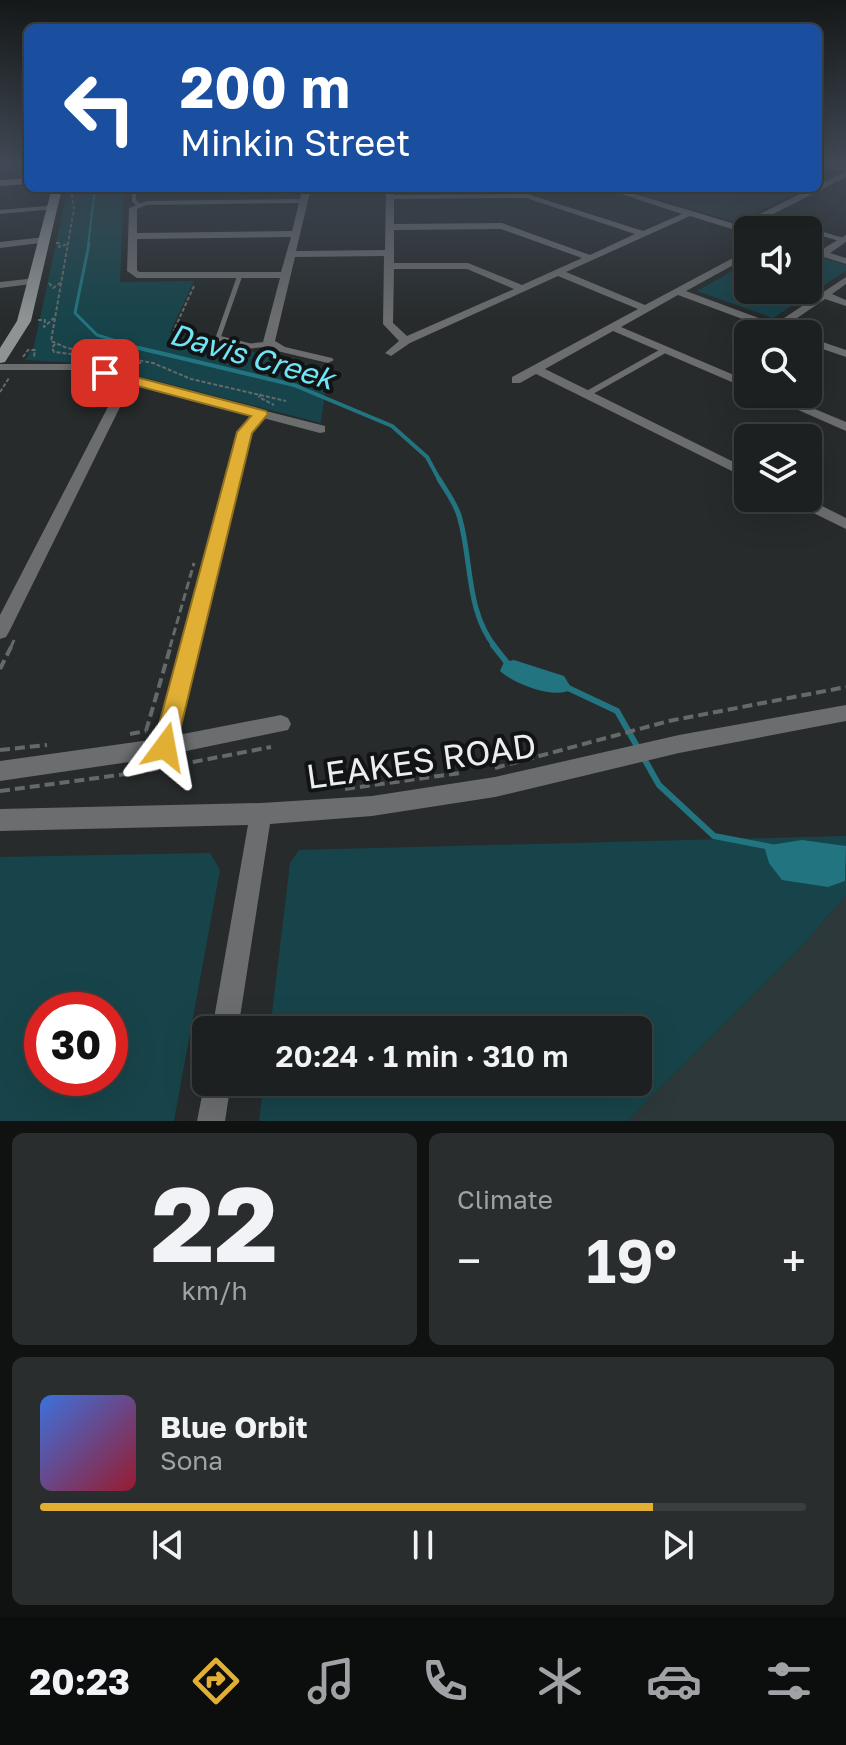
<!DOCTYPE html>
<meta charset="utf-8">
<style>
:root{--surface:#1d2021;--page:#2a2d2e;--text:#f1f3f6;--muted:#a0a3a5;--line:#3b3e3f;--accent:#e1af34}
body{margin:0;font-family:"Golos Text",sans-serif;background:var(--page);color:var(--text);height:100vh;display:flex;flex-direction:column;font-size:30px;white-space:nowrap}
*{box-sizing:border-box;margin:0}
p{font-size:26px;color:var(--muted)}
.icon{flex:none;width:44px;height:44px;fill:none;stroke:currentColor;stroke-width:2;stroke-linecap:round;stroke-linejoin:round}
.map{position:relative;height:1121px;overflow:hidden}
.side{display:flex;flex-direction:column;gap:12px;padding:12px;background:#101212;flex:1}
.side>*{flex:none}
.guide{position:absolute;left:24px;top:24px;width:798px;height:168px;border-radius:12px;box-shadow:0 8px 32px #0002,0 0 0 2px var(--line);background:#1a4fa0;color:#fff;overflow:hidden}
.controls{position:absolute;left:734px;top:216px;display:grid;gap:16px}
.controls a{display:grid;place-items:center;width:88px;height:88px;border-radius:12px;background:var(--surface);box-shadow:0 8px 32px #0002,0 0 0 2px var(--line);font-size:40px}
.speed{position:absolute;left:24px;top:992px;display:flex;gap:16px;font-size:40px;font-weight:700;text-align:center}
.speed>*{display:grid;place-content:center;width:104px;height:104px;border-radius:50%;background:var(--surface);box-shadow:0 8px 32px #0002,0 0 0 2px var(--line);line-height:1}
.speed .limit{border:12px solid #d22;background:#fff;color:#111}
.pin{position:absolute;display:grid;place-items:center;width:68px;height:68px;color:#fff;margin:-34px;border-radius:16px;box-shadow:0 4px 12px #0006}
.me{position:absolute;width:88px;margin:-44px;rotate:13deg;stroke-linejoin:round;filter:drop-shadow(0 0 6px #0008)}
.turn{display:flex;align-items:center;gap:28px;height:168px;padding:0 24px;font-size:36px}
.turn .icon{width:104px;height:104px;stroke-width:2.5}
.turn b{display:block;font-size:56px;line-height:68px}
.big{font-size:60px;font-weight:600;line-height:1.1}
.side .card{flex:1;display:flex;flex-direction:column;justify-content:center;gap:12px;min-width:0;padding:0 28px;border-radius:12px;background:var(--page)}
.side .dial{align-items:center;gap:0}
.dial b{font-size:104px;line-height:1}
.song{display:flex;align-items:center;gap:24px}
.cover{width:96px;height:96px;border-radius:12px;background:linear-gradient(135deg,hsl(220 70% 55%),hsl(350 70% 35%))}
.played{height:8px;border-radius:4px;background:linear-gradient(90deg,var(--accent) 80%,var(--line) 80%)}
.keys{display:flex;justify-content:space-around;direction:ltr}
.heat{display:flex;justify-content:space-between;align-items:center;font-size:44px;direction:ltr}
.side .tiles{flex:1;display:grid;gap:12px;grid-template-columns:1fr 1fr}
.card:last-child{grid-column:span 2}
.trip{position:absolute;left:192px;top:1016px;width:460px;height:80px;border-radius:12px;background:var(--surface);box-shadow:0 8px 32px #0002,0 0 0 2px var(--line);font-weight:600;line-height:80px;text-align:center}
.menu{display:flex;height:128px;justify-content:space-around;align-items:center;background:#0c0d0d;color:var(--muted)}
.menu .icon{width:56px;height:56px}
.menu .on{color:var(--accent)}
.menu b{font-size:36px;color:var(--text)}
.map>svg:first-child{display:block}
</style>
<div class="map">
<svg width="846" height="1121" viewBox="0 0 846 1121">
<rect width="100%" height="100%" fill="#272b2c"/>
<!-- built -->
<g fill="#2c3839">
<polygon points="621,188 805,188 737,222"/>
<polygon points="846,895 846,1121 627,1121 802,946"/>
</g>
<!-- green -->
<g fill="#17444a" fill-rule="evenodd">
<polygon points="68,188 141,188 124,189 120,282 194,281 170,333 328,369 321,423 92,364 25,360 34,346"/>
<polygon points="808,253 846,265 846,271 773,318 697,291 748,262 748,290 808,290"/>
<polygon points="846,836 846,895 802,946 627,1121 259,1121 264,1082 638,1082 638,1030 270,1030 290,863 299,850"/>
<path d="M210 853 220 870 174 1121H0V857ZM110 1010V1078H42V1010Z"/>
</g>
<!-- water -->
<g fill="#227580">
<path d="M514 660 564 676 572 689C556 700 514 684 500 671L504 662Z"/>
<polygon points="802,840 846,846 845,881 828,887 782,880 769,863 764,846"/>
</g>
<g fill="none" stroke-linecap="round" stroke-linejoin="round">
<!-- stream-far4 -->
<polyline stroke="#227580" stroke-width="2" points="88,246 95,188"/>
<!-- stream-far3 -->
<polyline stroke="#227580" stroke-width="3" points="89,244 75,313 97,335 146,350"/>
<!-- stream-far2 -->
<polyline stroke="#227580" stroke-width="4" points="139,348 294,385 392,426 427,457 440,481"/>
<!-- stream-far1 -->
<path stroke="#227580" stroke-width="5" d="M439 479C446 491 457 505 460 519 472 562 466 610 495 647"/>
<!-- stream -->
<g stroke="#227580" stroke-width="6">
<polyline points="493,645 508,664"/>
<polyline points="566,687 617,711 659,785 714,836 771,847"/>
</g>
<!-- path-far2 -->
<g stroke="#66696a" stroke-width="2" stroke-dasharray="4 2" stroke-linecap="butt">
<polyline points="71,188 74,209 51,341 67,348 153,363 191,379 286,401"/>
<polyline points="56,243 60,243 59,247 68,244"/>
<polyline points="49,283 53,288 62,282"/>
<polyline points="194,286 174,330 210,337"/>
<polyline points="38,320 45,320 44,327 54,318"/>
<polyline points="55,344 52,348 54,352 79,355"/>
<polyline points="23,357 28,350 35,350 34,357"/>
<polyline points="109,362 141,363"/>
<polyline points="0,392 9,378"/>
<polyline points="261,394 259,397 274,405"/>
</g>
<!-- path-far1 -->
<g stroke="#66696a" stroke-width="3" stroke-dasharray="8 4" stroke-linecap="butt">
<polyline points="11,647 14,640"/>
<polyline points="170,647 194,563"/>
</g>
<!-- path -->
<g stroke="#66696a" stroke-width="4" stroke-dasharray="10 5" stroke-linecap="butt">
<polyline points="0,669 12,645"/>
<polyline points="146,731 171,645"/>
<polyline points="130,734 146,731"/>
<polyline points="0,750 47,745"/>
<polyline points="495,768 669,721 846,687"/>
<polyline points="345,789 460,773"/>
<polyline points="0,791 141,772 271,747"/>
</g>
<!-- lane-far2 -->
<g stroke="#6b6d6e" stroke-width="4">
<polyline points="134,192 134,201 138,204"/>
<polyline points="762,216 843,240"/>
</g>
<!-- lane-far1 -->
<polyline stroke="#6b6d6e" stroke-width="5" points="240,275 218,338 250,346 270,344"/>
<!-- lane -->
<polyline stroke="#6b6d6e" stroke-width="6" points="587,394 665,350"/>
<!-- street -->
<g fill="#6b6d6e" fill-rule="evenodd">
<path d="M818 163 846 168V177L746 228 752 230H748V234L690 216 566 272 645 305 748 250V257L686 291 775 324 846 277V284L832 294 846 300V306L825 299 784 327 798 334H783L678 295 621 327 748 381V389L613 331 545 369 748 469V479L536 374 520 383H512V377L638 309 558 276 410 343 391 356 385 353 399 341 383 324 384 256 295 257 275 341 285 347 332 358 334 360 328 363 277 351 263 342 280 278H137L127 271 129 208 146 201 300 199 303 188H311L296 251 385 250 386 188H394V195L527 194 643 231 682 214 603 188H615L738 225 812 188H818V185L845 172 818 165ZM526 198 635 234 590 255 502 223 394 224V199ZM299 203 292 231 137 233V209L147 205ZM501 229 582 258 522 285 468 263H394V230ZM291 237 281 272H139L137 270V239ZM394 269H467L514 289 407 336 393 323Z"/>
<polygon points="57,205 54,209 0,214 0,210"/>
<polygon points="846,235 846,242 830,253 846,258 846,264 808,252 808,246 821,250"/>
<polygon points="45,237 49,240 48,242 0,248 0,242"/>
<polygon points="36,278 39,279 39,283 0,288 0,282"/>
<polygon points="808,337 846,350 846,357 808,344"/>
<polygon points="0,364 80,364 325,426 325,432 320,433 263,418 251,433 178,735 281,715 288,718 291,724 288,730 143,760 0,781 0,761 157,739 238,432 252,415 141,386 122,403 9,632 6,637 0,639 0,615 111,401 130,384 80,370 0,370"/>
<polygon points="762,394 779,394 846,422 846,431"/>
<polygon points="787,498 806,498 846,518 846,529 789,501"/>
<polygon points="846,705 846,721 679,753 495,797 372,816 270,824 238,1030 212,1030 248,825 0,831 0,809 261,803 372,796 495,777 679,735"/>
<polygon points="206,1075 206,1082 231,1082 225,1121 197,1121"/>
</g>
<!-- secondary -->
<g fill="#8f9394" fill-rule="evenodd">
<polygon points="28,178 28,184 0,186 0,180"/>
<polygon points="52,188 62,188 31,321 5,362 0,363 0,348 17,321"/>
</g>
</g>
<!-- sky -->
<linearGradient id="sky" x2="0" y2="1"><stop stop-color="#151818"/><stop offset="0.51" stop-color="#414a56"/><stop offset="1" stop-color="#414a56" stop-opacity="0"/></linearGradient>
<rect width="846" height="319" fill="url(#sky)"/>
<!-- route -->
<polygon fill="#e1af34" stroke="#927222" stroke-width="2" points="105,369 266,411 268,414 252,433 176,747 173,754 165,757 157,754 153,747 237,432 251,416 100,376 98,373"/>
<g text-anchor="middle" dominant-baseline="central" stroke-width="8" stroke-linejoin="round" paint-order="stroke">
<!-- water labels -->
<g font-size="30" font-style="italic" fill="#70e5f6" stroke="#111314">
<text transform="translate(252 356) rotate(16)">Davis Creek</text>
</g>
<!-- near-street labels -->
<g font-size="34" fill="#ebeeee" stroke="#111314">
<text transform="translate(421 760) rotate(-8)">LEAKES ROAD</text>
</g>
</g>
</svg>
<div class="controls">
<a><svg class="icon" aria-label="sound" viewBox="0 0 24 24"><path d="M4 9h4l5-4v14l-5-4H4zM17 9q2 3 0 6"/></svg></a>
<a><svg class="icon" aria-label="search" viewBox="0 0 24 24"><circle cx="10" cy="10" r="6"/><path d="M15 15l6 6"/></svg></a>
<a><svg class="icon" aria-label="layers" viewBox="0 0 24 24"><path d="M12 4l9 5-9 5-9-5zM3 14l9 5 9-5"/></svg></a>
</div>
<div class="speed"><div class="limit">30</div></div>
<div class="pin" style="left:105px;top:373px;background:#d93025"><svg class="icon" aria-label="arrive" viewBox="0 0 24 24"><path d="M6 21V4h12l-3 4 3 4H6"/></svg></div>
<svg class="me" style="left:165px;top:747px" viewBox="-20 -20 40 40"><path d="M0-17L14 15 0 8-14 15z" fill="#e1af34" stroke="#fff" stroke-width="4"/></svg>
<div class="trip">20:24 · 1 min · 310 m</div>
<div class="guide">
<div class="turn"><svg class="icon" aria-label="left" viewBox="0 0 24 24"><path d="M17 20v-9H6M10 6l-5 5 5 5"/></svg><div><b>200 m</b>Minkin Street</div></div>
</div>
</div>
<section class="side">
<div class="tiles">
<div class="card dial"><b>22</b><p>km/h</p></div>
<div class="card"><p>Climate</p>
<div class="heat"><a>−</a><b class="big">19°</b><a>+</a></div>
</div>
<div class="card">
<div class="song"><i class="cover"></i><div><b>Blue Orbit</b><p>Sona</p></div></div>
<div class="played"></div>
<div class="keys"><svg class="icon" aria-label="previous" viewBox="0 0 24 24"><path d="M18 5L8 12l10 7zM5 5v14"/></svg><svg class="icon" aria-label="pause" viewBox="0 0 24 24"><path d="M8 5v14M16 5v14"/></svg><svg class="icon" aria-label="next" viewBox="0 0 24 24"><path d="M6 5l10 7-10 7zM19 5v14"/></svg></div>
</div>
</div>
</section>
<nav class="menu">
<b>20:23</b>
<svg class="icon on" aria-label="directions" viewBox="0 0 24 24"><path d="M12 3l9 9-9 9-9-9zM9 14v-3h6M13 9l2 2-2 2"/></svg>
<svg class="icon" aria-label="music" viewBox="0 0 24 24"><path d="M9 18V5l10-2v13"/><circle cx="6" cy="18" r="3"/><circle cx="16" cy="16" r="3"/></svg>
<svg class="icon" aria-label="phone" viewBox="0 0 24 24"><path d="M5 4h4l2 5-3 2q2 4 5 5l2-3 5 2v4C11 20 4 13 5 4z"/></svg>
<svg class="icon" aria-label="climate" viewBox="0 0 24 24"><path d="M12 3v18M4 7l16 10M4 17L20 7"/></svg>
<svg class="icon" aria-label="car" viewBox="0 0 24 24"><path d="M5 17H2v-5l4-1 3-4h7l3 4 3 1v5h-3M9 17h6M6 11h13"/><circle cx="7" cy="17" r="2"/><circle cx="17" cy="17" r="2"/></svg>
<svg class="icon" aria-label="filters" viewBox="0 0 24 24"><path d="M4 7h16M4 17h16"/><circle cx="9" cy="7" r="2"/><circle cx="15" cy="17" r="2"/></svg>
</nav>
